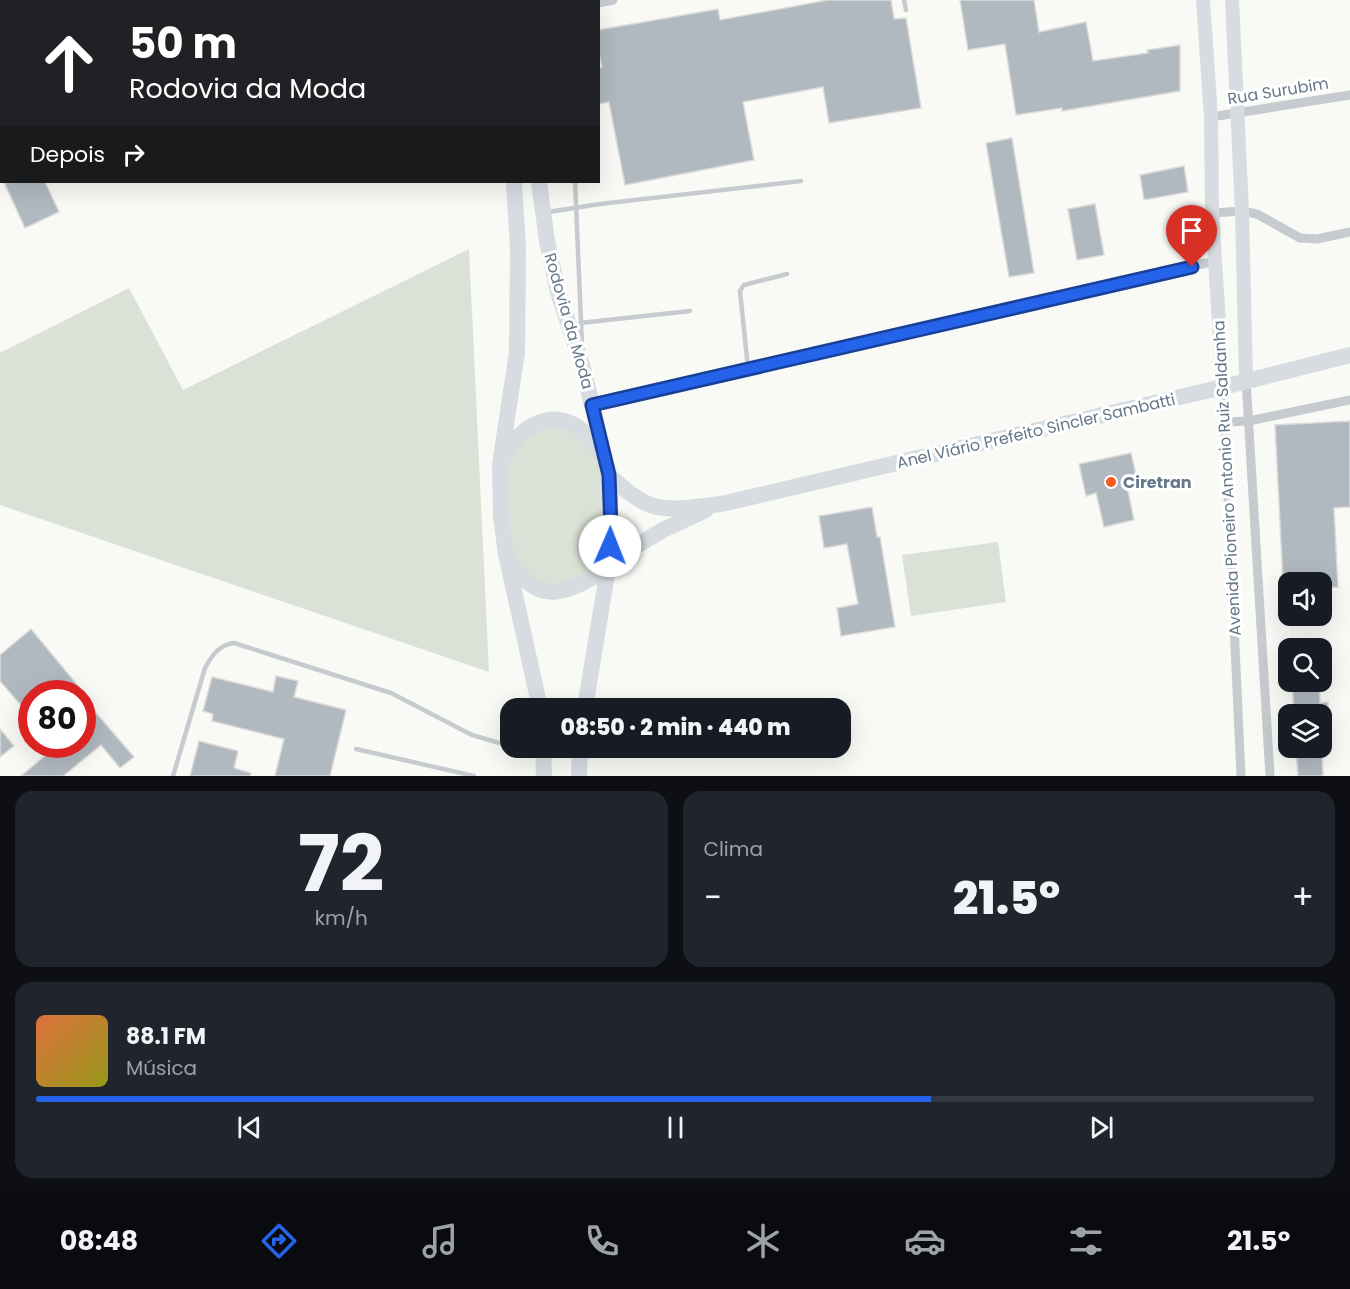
<!DOCTYPE html>
<html lang="pt">
<meta charset="utf-8">
<style>
:root{--surface:#171b24;--page:#20242c;--text:#f1f3f6;--muted:#9ea1a6;--line:#363941;--accent:#2563eb}
body{margin:0;font-family:Poppins,sans-serif;background:var(--page);color:var(--text);height:100vh;display:flex;flex-direction:column;font-size:22px;white-space:nowrap}
*{box-sizing:border-box;margin:0}
p{font-size:20px;color:var(--muted)}
.icon{flex:none;width:33px;height:33px;fill:none;stroke:currentColor;stroke-width:2;stroke-linecap:round;stroke-linejoin:round}
.map{position:relative;height:776px;overflow:hidden}
.details{display:flex;flex-direction:column;gap:15px;padding:15px;background:#0d0f14;flex:1}
.details>*{flex:none}
.hud{position:absolute;left:0px;top:0px;width:600px;height:183px;box-shadow:0 6px 24px #0002;background:#202124;color:#fff;overflow:hidden}
.buttons{position:absolute;left:1278px;top:572px;display:grid;gap:12px}
.buttons a{display:grid;place-items:center;width:54px;height:54px;border-radius:12px;background:var(--surface);box-shadow:0 6px 24px #0002;font-size:30px}
.speed{position:absolute;left:18px;top:680px;display:flex;gap:12px;font-size:30px;font-weight:700;text-align:center}
.speed>*{display:grid;place-content:center;width:78px;height:78px;border-radius:50%;background:var(--surface);box-shadow:0 6px 24px #0002;line-height:1}
.speed .limit{border:9px solid #d22;background:#fff;color:#111}
.pin{position:absolute;display:grid;place-items:center;width:51px;height:51px;color:#fff;margin:-62px -26px;border-radius:50% 50% 50% 0;rotate:-45deg;box-shadow:0 0 6px #0007}
.pin .icon{rotate:45deg}
.me{position:absolute;width:66px;margin:-33px;rotate:1deg;stroke-linejoin:round;filter:drop-shadow(0 0 4px #0008)}
.turn{display:flex;align-items:center;gap:21px;height:126px;padding:0 30px;font-size:27px}
.turn .icon{width:78px;height:78px;stroke-width:2.5}
.turn b{display:block;font-size:42px;line-height:51px}
.then{display:flex;align-items:center;height:57px;padding:0 30px;background:#0003;gap:12px;font-size:22px}
.big{font-size:45px;font-weight:800;line-height:1.1}
.details .tile{flex:1;display:flex;flex-direction:column;justify-content:center;gap:9px;min-width:0;padding:0 21px;border-radius:18px;background:var(--page)}
.details .dial{align-items:center;gap:0}
.dial b{font-size:78px;line-height:1}
.song{display:flex;align-items:center;gap:18px}
.cover{width:72px;height:72px;border-radius:9px;background:linear-gradient(135deg,hsl(20 70% 55%),hsl(60 70% 35%))}
.played{height:6px;border-radius:3px;background:linear-gradient(90deg,var(--accent) 70%,var(--line) 70%)}
.keys{display:flex;justify-content:space-around;direction:ltr}
.heat{display:flex;justify-content:space-between;align-items:center;font-size:33px;direction:ltr}
.details .tiles{flex:1;display:grid;gap:15px;grid-template-columns:1fr 1fr}
.tile:last-child{grid-column:span 2}
.trip{position:absolute;left:500px;top:698px;width:351px;height:60px;border-radius:18px;background:var(--surface);box-shadow:0 6px 24px #0002;font-weight:800;line-height:60px;text-align:center}
.tabs{display:flex;height:96px;justify-content:space-around;align-items:center;background:#090b0e;color:var(--muted)}
.tabs .icon{width:42px;height:42px}
.tabs .active{color:var(--accent)}
.tabs b{font-size:27px;color:var(--text)}
.map>svg:first-child{display:block}
</style>
<div class="map">
<svg width="1350" height="776" viewBox="0 0 1350 776">
<rect width="100%" height="100%" fill="#f9f9f6"/>
<!-- green -->
<g fill="#dae2d7">
<polygon points="469,249 489,672 0,505 0,353 129,288 183,390"/>
<polygon points="560,421 605,460 609,562 550,592 506,554 500,464 513,441"/>
<polygon points="998,542 1006,602 911,616 902,555"/>
</g>
<!-- building -->
<g fill="#b1b9c0" stroke="#dbdbd9" stroke-width="1.5">
<polygon points="828,0 891,0 894,19 906,18 921,108 829,123 823,87 743,102 754,160 625,185 609,102 598,104 598,68 602,67 598,49 598,30 718,9 720,20"/>
<polygon points="960,0 1034,0 1039,32 1086,22 1093,61 1148,53 1147,50 1180,45 1180,91 1062,111 1062,108 1016,115 1005,44 968,50"/>
<polygon points="1012,138 1034,273 1009,277 986,143"/>
<polygon points="1184,166 1188,192 1144,200 1140,175"/>
<polygon points="4,182 45,182 59,212 25,228"/>
<polygon points="1095,204 1104,255 1077,260 1068,209"/>
<polygon points="1350,421 1350,507 1334,508 1338,587 1322,588 1322,582 1283,582 1275,425"/>
<polygon points="1131,453 1138,484 1127,486 1134,520 1104,527 1096,493 1086,496 1079,464"/>
<polygon points="872,507 877,537 880,537 895,627 841,636 837,608 858,604 847,544 824,548 819,516"/>
<polygon points="31,629 84,693 32,693 32,718 0,681 0,655"/>
<polygon points="276,676 298,681 294,697 346,710 330,776 275,776 284,739 212,721 213,714 203,711 212,677 273,692"/>
<polygon points="1292,681 1319,681 1320,703 1328,702 1328,714 1294,714"/>
<polygon points="96,713 134,757 120,768 101,745 63,776 21,776 59,744 82,744 82,725"/>
<polygon points="0,729 14,746 0,757"/>
<polygon points="199,741 238,751 234,768 251,773 250,776 190,776"/>
<polygon points="1296,747 1322,747 1323,776 1298,776"/>
</g>
<g fill="none" stroke-linecap="round" stroke-linejoin="round">
<!-- lane -->
<g stroke="#c6cbcf" stroke-width="4.5">
<polyline points="568,0 568,2"/>
<polyline points="904,0 906,10"/>
<polyline points="575,182 582,344"/>
<polyline points="548,212 600,204 801,181"/>
<polyline points="580,323 690,311"/>
<polyline points="748,368 740,291 744,285 787,274"/>
<polyline points="512,747 538,755"/>
<polyline points="356,749 474,776"/>
<path d="M173 776 205 668C212 655 219 645 234 643L391 693 472 735 510 746"/>
</g>
<!-- street -->
<g stroke="#c6cbcf" stroke-width="9">
<polyline points="560,0 562,2"/>
<polyline points="598,3 613,0"/>
<polyline points="1211,117 1350,95"/>
<polyline points="1212,213 1242,211 1257,214 1300,238 1317,239 1350,232"/>
<polyline points="1246,380 1270,776"/>
<polyline points="1223,387 1241,776"/>
<polyline points="592,405 1215,261"/>
<polyline points="1226,422 1249,421 1350,400"/>
</g>
<!-- secondary -->
<g stroke="#d6dce0" stroke-width="14">
<polyline points="1203,0 1211,117 1212,213 1223,387"/>
<polyline points="1232,0 1242,211 1246,380"/>
</g>
<!-- highway -->
<g stroke="#d6dce0" stroke-width="16">
<polyline points="497,0 497,2"/>
<polyline points="527,0 527,2"/>
<polyline points="514,182 518,249 517,353 500,464 501,517 506,554 540,708"/>
<polyline points="539,182 547,241 558,292 583,368 609,475 611,529 609,562 585,708"/>
<path d="M505 455C519 429 547 409 576 426 587 432 595 444 601 454"/>
<path d="M609 475C652 517 665 510 721 504L1223 387 1350 355"/>
<polyline points="609,562 663,530 706,510"/>
<path d="M511 563C541 608 569 592 607 569"/>
<polyline points="543,747 544,776"/>
<polyline points="579,776 580,747"/>
</g>
</g>
<g fill="none" stroke-linecap="round" stroke-linejoin="round">
<!-- route casing -->
<g stroke="#184099" stroke-width="15">
<polyline id="route" points="610,546 611,529 609,475 592,405 1192,267"/>
</g>
<!-- route -->
<use href="#route" stroke="#2563eb" stroke-width="10"/>
</g>
<!-- markers -->
<circle fill="#f45b1c" stroke="#fff" stroke-width="2" cx="1111" cy="482" r="6"/>
<g text-anchor="middle" dominant-baseline="central" stroke-width="6" stroke-linejoin="round" paint-order="stroke">
<!-- street labels -->
<g font-size="16" fill="#65788a" stroke="#fff">
<text transform="translate(1278 91) rotate(-9)">Rua Surubim</text>
<text transform="translate(569 321) rotate(74)">Rodovia da Moda</text>
<text transform="translate(1036 431) rotate(-13)">Anel Viário Prefeito Sincler Sambatti</text>
<text transform="translate(1227 478) rotate(-93)">Avenida Pioneiro Antonio Ruiz Saldanha</text>
</g>
<!-- poi labels -->
<g font-size="16" font-weight="bold" fill="#65788a" stroke="#fff" text-anchor="start">
<text x="1123" y="482">Ciretran</text>
</g>
</g>
</svg>
<div class="buttons">
<a><svg class="icon" aria-label="sound" viewBox="0 0 24 24"><path d="M4 9h4l5-4v14l-5-4H4zM17 9q2 3 0 6"/></svg></a>
<a><svg class="icon" aria-label="search" viewBox="0 0 24 24"><circle cx="10" cy="10" r="6"/><path d="M15 15l6 6"/></svg></a>
<a><svg class="icon" aria-label="layers" viewBox="0 0 24 24"><path d="M12 4l9 5-9 5-9-5zM3 14l9 5 9-5"/></svg></a>
</div>
<div class="speed"><div class="limit">80</div></div>
<div class="pin" style="left:1192px;top:267px;background:#d93025"><svg class="icon" aria-label="arrive" viewBox="0 0 24 24"><path d="M6 21V4h12l-3 4 3 4H6"/></svg></div>
<svg class="me" style="left:610px;top:546px" viewBox="-20 -20 40 40"><circle r="19" fill="#fff"/><path d="M0-13L10 11 0 6-10 11z" fill="#2563eb"/></svg>
<div class="trip">08:50 · 2 min · 440 m</div>
<div class="hud">
<div class="turn"><svg class="icon" aria-label="ahead" viewBox="0 0 24 24"><path d="M12 20V5M6 11l6-6 6 6"/></svg><div><b>50 m</b>Rodovia da Moda</div></div>
<div class="then">Depois<svg class="icon" aria-label="right" viewBox="0 0 24 24"><path d="M7 20v-9h11M14 6l5 5-5 5"/></svg></div>
</div>
</div>
<section class="details">
<div class="tiles">
<div class="tile dial"><b>72</b><p>km/h</p></div>
<div class="tile"><p>Clima</p>
<div class="heat"><a>−</a><b class="big">21.5°</b><a>+</a></div>
</div>
<div class="tile">
<div class="song"><i class="cover"></i><div><b>88.1 FM</b><p>Música</p></div></div>
<div class="played"></div>
<div class="keys"><svg class="icon" aria-label="previous" viewBox="0 0 24 24"><path d="M18 5L8 12l10 7zM5 5v14"/></svg><svg class="icon" aria-label="pause" viewBox="0 0 24 24"><path d="M8 5v14M16 5v14"/></svg><svg class="icon" aria-label="next" viewBox="0 0 24 24"><path d="M6 5l10 7-10 7zM19 5v14"/></svg></div>
</div>
</div>
</section>
<nav class="tabs">
<b>08:48</b>
<svg class="icon active" aria-label="directions" viewBox="0 0 24 24"><path d="M12 3l9 9-9 9-9-9zM9 14v-3h6M13 9l2 2-2 2"/></svg>
<svg class="icon" aria-label="music" viewBox="0 0 24 24"><path d="M9 18V5l10-2v13"/><circle cx="6" cy="18" r="3"/><circle cx="16" cy="16" r="3"/></svg>
<svg class="icon" aria-label="phone" viewBox="0 0 24 24"><path d="M5 4h4l2 5-3 2q2 4 5 5l2-3 5 2v4C11 20 4 13 5 4z"/></svg>
<svg class="icon" aria-label="climate" viewBox="0 0 24 24"><path d="M12 3v18M4 7l16 10M4 17L20 7"/></svg>
<svg class="icon" aria-label="car" viewBox="0 0 24 24"><path d="M5 17H2v-5l4-1 3-4h7l3 4 3 1v5h-3M9 17h6M6 11h13"/><circle cx="7" cy="17" r="2"/><circle cx="17" cy="17" r="2"/></svg>
<svg class="icon" aria-label="filters" viewBox="0 0 24 24"><path d="M4 7h16M4 17h16"/><circle cx="9" cy="7" r="2"/><circle cx="15" cy="17" r="2"/></svg>
<b>21.5°</b>
</nav>
